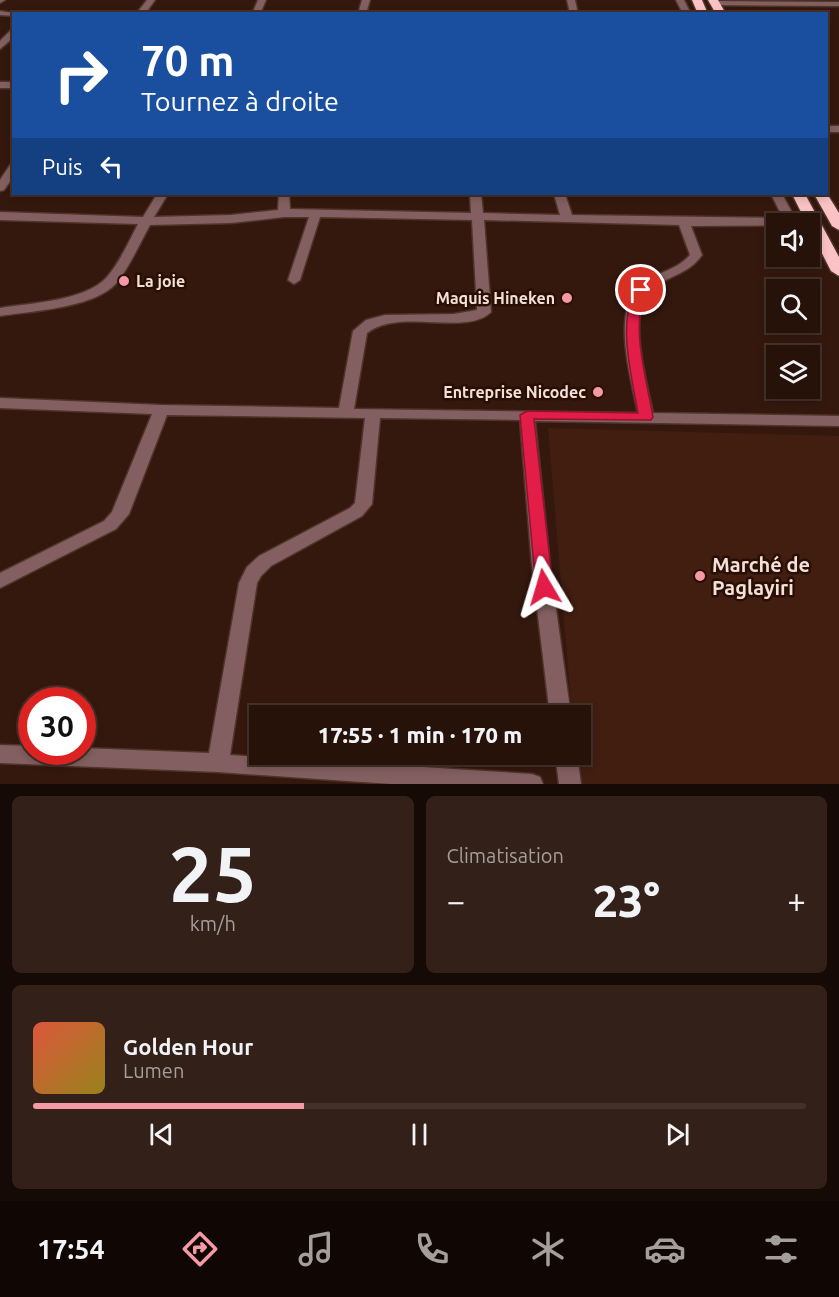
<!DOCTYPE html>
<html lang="fr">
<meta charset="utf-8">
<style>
:root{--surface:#27120a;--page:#332018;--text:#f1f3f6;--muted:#a49e9c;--line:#43322b;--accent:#f49aa5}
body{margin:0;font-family:Ubuntu,sans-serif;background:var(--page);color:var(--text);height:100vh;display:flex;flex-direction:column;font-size:22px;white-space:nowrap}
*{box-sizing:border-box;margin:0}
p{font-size:20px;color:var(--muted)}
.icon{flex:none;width:33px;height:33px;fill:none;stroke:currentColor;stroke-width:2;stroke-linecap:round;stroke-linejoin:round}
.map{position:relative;height:784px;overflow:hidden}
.sheet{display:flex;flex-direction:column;gap:12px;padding:12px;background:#150a06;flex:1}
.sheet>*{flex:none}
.top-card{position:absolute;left:12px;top:12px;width:816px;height:183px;border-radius:0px;box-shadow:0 3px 9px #0003,0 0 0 2px var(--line);background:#1a4fa0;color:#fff;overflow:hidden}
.tools{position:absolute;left:766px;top:213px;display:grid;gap:12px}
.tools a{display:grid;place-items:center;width:54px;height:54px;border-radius:0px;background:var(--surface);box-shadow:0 3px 9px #0003,0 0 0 2px var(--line);font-size:30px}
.speed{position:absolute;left:18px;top:687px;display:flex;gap:12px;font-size:30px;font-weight:700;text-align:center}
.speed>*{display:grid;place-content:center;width:78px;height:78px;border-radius:50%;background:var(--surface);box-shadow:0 3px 9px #0003,0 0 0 2px var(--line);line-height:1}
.speed .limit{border:9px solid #d22;background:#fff;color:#111}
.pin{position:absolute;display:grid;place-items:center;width:51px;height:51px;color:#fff;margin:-26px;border:3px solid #fff;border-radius:50%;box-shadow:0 2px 6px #0007}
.me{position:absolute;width:66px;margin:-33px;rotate:353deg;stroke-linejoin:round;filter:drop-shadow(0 0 4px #0008)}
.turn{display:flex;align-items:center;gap:21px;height:126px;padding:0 30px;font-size:27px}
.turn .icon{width:78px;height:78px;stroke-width:2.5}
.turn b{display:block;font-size:42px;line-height:51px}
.then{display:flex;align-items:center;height:57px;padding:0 30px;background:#0003;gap:12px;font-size:22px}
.big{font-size:45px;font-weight:800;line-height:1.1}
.sheet .card{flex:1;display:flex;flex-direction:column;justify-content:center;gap:9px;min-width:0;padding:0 21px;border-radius:9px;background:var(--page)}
.sheet .dial{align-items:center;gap:0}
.dial b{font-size:78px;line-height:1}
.song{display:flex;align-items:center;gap:18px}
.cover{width:72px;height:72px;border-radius:9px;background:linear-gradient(135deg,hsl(10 70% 55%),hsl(50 70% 35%))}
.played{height:6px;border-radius:3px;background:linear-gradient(90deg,var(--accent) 35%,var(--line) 35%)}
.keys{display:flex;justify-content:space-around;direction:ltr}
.heat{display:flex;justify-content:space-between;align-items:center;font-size:33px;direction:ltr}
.sheet .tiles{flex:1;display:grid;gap:12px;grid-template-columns:1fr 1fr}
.card:last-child{grid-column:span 2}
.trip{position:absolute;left:249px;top:705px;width:342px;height:60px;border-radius:0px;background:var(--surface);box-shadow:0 3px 9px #0003,0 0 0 2px var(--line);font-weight:800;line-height:60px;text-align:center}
.tabs{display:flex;height:96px;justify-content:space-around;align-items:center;background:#100704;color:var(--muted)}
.tabs .icon{width:42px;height:42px}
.tabs .on{color:var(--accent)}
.tabs b{font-size:27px;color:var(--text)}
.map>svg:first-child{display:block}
</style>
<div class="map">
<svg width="839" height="784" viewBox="0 0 839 784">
<rect width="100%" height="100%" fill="#34180d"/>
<!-- built -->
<polygon fill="#411e10" points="548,428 839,436 839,784 578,784 576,755 580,754 580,716 572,715"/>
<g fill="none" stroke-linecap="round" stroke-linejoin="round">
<!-- minor casing -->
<g stroke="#4f3429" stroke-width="3">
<g id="minor">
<polygon points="0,0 5,0 0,3"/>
<polygon points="147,0 155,0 145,14 136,14"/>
<polygon points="258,0 266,0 260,14 252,14"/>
<polygon points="362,0 370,0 366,14 358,14"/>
<polygon points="567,0 575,0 578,14 570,14"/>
<polygon points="676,0 684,0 691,14 683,14"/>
<polygon points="714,1 839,2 839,6 711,5 711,1"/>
<polygon points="0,11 20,14 14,14 14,16 0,15"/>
<polygon points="11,30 14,30 14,37 0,49 0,41"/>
<rect x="0" y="82" width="14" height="6"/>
<rect x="826" y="126" width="13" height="6"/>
<polygon points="14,164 14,176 4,190 0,191 0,180 10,165"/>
<path d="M157 194H168L154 217 231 215 278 210 279 194H289L290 209 471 213 470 194H481L483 213 560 215 554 194H565L572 215 783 218 771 194H782L795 218 818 219V225L691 226 702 255C689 274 670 275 653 288 625 309 647 384 653 413L839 416V426L535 421 550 566 571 716H550L532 566 520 420 380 418 372 504 362 516 271 566 261 576 257 583 230 755 532 774 540 777 543 784H391L218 772 0 763V745L32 746V752H82V748L209 753 239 583 247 567 259 556 350 508 355 503 365 418 167 415 129 514 116 529 0 588V573L104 521 112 512 152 414 0 408V398L161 405 339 408 353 331 366 320 385 315 454 314 477 310 472 220 320 217 300 280 294 284 288 280 309 217H284L231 223 150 225C140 243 131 264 118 281 98 308 31 311 0 316V308C30 303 86 301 107 277 120 262 129 241 138 224L0 220V212L143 217ZM484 220 679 225 690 255C677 270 657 272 642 284 610 308 631 379 638 413L354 409 367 333C400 307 466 337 491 312Z"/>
<polygon points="555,754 577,754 581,784 559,784"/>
</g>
</g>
<!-- highway casing -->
<g stroke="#4f3429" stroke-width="3">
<g id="highway">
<polygon points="692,0 702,0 708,14 698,14"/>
<polygon points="708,0 718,0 726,14 716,14"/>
<polygon points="826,192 839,213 839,230 832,226 814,194"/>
<polygon points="792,194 805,194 839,257 839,276 831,271 810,230 810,224 807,224"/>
</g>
</g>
<!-- minor -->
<use href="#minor" fill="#835f61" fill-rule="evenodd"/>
<!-- highway -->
<use href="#highway" fill="#fac2c5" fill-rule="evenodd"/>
</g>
<!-- route -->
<path fill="#e11d48" stroke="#92132f" stroke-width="1.5" d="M641 287 647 290C629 323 647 381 653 417L651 420 534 419 553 587 550 591H538L536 587 520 415 527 411 638 413C632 377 616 320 637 288Z"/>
<!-- markers -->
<g fill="#f49aa5" stroke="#290e04" stroke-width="2">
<circle cx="124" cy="281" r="6"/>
<circle cx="567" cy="298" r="6"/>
<circle cx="598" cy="392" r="6"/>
<circle cx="700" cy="576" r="6"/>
</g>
<g text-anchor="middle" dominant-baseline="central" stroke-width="5" stroke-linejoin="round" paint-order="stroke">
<!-- poi labels -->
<g font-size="16" font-weight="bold" fill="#f4e0d8" stroke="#290e04" text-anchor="end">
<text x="136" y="281" text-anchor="start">La joie</text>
<text x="555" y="298">Maquis Hineken</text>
<text x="586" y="392">Entreprise Nicodec</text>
</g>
<!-- near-poi labels -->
<g font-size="20" font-weight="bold" fill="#f4e0d8" stroke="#290e04" text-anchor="start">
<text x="712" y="564">Marché de<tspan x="712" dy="23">Paglayiri</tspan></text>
</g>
</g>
</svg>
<div class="tools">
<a><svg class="icon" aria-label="sound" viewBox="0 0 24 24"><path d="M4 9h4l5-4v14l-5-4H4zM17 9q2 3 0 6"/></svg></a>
<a><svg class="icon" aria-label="search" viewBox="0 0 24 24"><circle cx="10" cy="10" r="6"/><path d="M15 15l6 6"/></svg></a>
<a><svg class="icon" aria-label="layers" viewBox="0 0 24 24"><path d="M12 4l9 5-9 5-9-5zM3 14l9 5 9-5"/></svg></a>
</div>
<div class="speed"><div class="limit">30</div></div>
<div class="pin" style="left:641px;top:290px;background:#d93025"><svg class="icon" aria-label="arrive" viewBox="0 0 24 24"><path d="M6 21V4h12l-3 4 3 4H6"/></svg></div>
<svg class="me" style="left:544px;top:587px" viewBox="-20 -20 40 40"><path d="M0-17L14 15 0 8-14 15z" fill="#e11d48" stroke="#fff" stroke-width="4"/></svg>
<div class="trip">17:55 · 1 min · 170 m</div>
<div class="top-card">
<div class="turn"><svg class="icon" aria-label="right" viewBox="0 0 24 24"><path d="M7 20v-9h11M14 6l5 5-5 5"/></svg><div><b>70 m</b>Tournez à droite</div></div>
<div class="then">Puis<svg class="icon" aria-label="left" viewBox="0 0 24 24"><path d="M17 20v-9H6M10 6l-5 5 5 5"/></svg></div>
</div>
</div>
<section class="sheet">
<div class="tiles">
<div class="card dial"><b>25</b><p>km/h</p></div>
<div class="card"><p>Climatisation</p>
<div class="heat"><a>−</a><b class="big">23°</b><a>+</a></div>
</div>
<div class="card">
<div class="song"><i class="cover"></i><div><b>Golden Hour</b><p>Lumen</p></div></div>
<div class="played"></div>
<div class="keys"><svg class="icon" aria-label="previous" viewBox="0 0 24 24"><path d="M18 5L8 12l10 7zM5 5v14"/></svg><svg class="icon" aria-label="pause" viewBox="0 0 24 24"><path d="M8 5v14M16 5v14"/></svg><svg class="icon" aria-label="next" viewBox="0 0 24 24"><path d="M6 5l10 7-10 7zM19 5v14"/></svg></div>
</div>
</div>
</section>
<nav class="tabs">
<b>17:54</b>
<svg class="icon on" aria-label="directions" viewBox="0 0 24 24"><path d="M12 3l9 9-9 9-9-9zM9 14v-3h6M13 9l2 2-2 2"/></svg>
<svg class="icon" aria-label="music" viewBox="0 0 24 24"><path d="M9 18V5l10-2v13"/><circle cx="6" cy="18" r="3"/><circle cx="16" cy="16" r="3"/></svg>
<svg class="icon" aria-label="phone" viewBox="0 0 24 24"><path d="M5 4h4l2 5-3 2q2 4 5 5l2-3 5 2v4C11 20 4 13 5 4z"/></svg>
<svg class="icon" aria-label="climate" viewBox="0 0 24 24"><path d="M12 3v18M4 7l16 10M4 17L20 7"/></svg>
<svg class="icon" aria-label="car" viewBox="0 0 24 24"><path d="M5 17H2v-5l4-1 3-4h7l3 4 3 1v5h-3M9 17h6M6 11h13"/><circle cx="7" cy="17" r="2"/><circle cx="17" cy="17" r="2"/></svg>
<svg class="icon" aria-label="filters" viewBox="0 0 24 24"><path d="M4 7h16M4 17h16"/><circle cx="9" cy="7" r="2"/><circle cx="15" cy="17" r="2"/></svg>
</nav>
